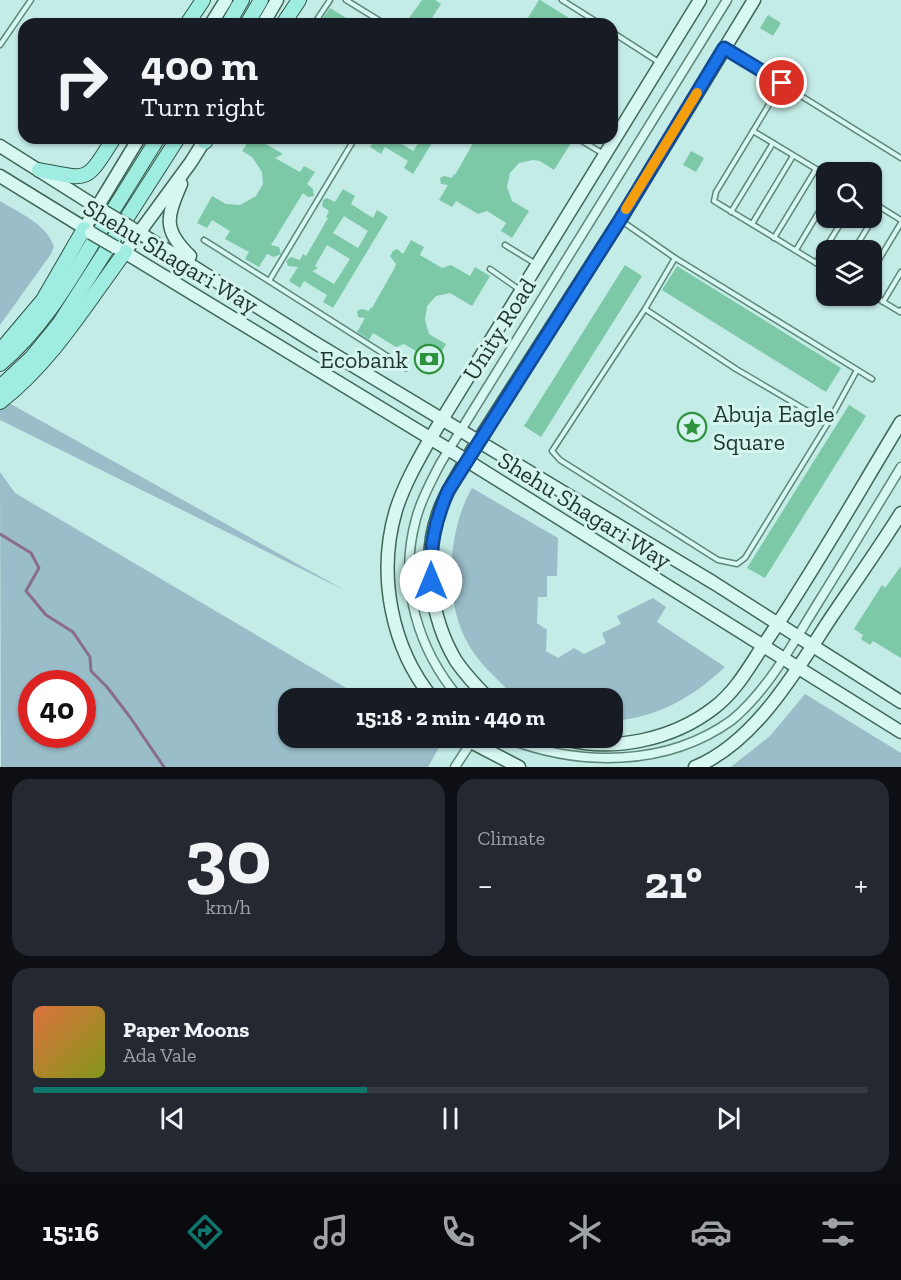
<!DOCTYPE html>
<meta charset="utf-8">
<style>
:root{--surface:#171b24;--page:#242831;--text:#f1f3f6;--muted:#9ea1a6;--line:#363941;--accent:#0f766e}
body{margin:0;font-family:"Zilla Slab",serif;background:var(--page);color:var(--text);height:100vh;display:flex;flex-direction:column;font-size:22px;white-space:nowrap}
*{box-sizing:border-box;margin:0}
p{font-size:20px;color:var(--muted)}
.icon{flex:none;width:33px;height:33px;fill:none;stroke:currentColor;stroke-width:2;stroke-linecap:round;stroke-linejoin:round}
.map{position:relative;height:767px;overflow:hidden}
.drawer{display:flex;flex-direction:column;gap:12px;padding:12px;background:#0d0f14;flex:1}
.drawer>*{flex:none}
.banner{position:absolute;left:18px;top:18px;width:600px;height:126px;border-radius:18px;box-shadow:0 2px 4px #0004;background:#171b24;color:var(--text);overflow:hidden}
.fabs{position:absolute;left:816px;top:162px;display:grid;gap:12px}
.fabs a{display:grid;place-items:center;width:66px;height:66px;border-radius:12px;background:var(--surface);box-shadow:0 2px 4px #0004;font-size:30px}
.speed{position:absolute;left:18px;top:670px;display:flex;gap:12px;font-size:30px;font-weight:700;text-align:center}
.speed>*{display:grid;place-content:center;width:78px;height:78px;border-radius:50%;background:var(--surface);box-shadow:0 2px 4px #0004;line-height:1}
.speed .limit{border:9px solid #d22;background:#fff;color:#111}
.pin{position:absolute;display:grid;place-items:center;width:51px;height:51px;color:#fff;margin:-26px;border:3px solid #fff;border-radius:50%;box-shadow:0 2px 6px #0007}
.me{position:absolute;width:66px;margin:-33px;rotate:0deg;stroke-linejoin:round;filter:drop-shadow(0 0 4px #0008)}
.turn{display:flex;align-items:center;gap:21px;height:126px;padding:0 24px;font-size:27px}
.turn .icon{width:78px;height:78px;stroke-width:2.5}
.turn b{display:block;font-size:42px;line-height:51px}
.big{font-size:45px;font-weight:800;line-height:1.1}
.drawer .widget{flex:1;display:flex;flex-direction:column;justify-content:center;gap:9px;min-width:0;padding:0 21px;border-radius:18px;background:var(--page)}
.drawer .dial{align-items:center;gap:0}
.dial b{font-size:78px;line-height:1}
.song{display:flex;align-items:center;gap:18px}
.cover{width:72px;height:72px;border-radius:9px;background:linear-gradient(135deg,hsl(20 70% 55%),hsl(70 70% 35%))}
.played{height:6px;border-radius:3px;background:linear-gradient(90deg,var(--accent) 40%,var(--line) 40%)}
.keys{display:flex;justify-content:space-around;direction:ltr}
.heat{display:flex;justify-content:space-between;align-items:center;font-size:33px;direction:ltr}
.drawer .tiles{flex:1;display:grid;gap:12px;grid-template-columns:1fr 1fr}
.widget:last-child{grid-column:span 2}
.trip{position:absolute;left:278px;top:688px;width:345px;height:60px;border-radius:18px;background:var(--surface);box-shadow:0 2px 4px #0004;font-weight:800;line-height:60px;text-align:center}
.tabs{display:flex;height:96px;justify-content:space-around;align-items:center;background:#090b0e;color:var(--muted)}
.tabs .icon{width:42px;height:42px}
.tabs .on{color:var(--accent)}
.tabs b{font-size:27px;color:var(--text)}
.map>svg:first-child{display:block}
</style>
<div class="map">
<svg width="901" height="767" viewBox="0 0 901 767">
<rect width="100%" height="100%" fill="#c4ece6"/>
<!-- green -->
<g fill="#99bdc9" fill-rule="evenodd">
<path d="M0 201C19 213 47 224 54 247L51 254 0 325Z"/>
<polygon points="0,398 346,591 0,420"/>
<path d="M0 472 15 493 365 699H288V738H431L441 744 428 767H1ZM32 684H82V735H32Z"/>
<path d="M472 488 558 538 557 576H547V597H538L537 623 547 630 546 651 558 658 574 648 584 654 606 643 602 633 621 624 617 616 653 598 666 607 657 622 725 667C693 697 657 718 612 721V699C589 699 566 699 543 699 537 699 527 701 521 698 510 694 501 683 493 675 479 662 466 644 460 626 445 585 450 526 472 488Z"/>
<polygon points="805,694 901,753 901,767 731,767 770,736"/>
</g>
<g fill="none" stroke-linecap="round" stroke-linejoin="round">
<!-- stream -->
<polyline stroke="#8a6d8d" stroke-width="3" points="0,534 31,553 39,568 26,591 46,615 73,632 90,657 91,671 107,687 130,717 164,767"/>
</g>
<!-- building -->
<g fill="#7cc8a7" fill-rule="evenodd">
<polygon points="422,0 435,0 441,4 428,24 412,24 407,21"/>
<polygon points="539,0 540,0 579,24 524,24"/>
<polygon points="330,8 356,24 319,24"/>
<polygon points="768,15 781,23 773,36 760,28"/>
<polygon points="251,138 263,138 261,141 283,154 275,158 300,172 304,166 315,172 307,184 313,189 314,196 308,197 303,193 271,245 279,247 281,254 274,257 267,254 259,267 245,259 249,252 225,239 230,231 212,220 207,228 197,223 212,196 226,204 240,205 256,196 263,184 262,172 252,157 242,151"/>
<polygon points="370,138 392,138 413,151 422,138 435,138 413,174 404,168 408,161 385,147 381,154 370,147 375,141"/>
<polygon points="476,138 543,138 553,144 556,138 563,138 571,143 554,170 540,161 533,160 519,163 510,173 507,187 512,201 529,211 512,238 501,231 506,223 487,211 478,214 456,201 452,207 439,200 448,185 441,184 440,178 444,176 452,178 454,174 455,175"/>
<polygon points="691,151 704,158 696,172 683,165"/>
<path d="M343 189 355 196 351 204 373 218 377 210 388 217 333 308 323 302 327 295 304 281 300 288 289 281 298 267 288 266 286 261 291 257 300 260 303 254 306 256 328 218 326 217 329 211 322 206 323 200 327 198 335 202ZM344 216 368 231 358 248 333 233ZM327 245 350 259 334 284 312 271 317 269V267L315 266Z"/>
<polygon points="411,240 424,247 420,255 442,268 451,265 470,276 475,267 490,276 472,306 450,293 436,296 427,306 425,320 429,334 446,344 430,371 419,364 424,356 404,344 396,347 373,333 369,340 357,332 365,318 358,317 357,311 362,309 369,311 371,307 372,308 394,269 396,264 390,256 393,251 397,249 403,254"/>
<polygon points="625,265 642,276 541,437 524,426"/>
<polygon points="677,266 841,368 826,392 662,290"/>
<polygon points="849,405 866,416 765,578 747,568"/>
<polygon points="901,566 901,658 873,641 870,645 861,639 863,635 854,629 882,585 885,588"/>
</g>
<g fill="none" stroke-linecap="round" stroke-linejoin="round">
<!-- lane casing -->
<g stroke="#5c8678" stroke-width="7">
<g id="lane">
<polyline points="346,0 385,24"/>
<polyline points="562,0 600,24"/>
<polyline points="314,24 330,0"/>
<polyline points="612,32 660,63"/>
<polyline points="0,45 31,0"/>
<polyline points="727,50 901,158"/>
<polyline points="782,83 753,131 826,175"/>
<polyline points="753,131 716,192 714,201 826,269"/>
<polyline points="577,138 602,153"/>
<polyline points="872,202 901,220"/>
<polyline points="731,212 773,143"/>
<polyline points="623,222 675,258 872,379"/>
<polyline points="752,224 793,156"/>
<polyline points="774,238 816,169"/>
<polyline points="204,240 269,281 355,138"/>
<polyline points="505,245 536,264"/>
<polyline points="796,250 826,200"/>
<polyline points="854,250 880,207"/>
<polyline points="675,258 645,309 552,451 560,460 718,560 737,564 745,558 828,423"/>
<polyline points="816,263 844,218"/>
<polyline points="490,269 520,290"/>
<polyline points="872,271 901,223"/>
<polyline points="269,281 406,368"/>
<polyline points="872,295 900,312 901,310"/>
<polyline points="883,302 901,272"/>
<polyline points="645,309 736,369 828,423 857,370"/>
</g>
</g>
<!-- street casing -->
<g stroke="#5c8678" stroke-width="11">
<g id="street">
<path d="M460 699C417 649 398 583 416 519 421 499 431 482 440 464L727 0"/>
<path d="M506 738C579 767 667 767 732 720 769 689 793 643 818 603 846 558 873 513 901 467"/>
<polyline points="455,767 474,738"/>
</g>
</g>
<!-- secondary casing -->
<g stroke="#3f6859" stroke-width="15">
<g id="secondary">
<polyline points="211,24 226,0"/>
<polyline points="263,24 277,0"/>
<polyline points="0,146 103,211"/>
<polyline points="0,176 91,232"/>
<path d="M181 184C167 217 162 229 190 256"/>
<polyline points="130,227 312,341 714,583 901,702"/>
<polyline points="84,229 139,138"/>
<polyline points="116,247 466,460 901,732"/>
<polyline points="125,252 191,162 206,138"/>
<path d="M433 699C391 648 377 574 396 510 404 485 417 462 430 439L700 0"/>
<path d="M489 699C478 688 465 674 456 661 431 619 422 560 438 514 444 495 456 478 466 460L620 220 754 0"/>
<polyline points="467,738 471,742 519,767"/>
<path d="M561 738C612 753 673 740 715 707 737 690 750 665 765 643 814 571 856 496 901 422"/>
<path d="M695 767C756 742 797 669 832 616 855 582 879 548 901 513"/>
</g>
</g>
<!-- primary casing -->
<g stroke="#305446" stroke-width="16">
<g id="primary">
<polyline points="187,24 203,0"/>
<polyline points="228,24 242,0"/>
<polyline points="247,24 261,0"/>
<polyline points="283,24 299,0"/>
<polyline points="205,142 207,138"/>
<path d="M39 170C91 180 85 183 114 138"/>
<polyline points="0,351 43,300 84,229"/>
<path d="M0 364C39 332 66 287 92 244 114 209 136 173 158 138"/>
<polyline points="0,387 32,357 59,324 178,138"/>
<path d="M0 402C52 362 86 304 125 252"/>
</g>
</g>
<!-- lane -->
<use href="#lane" stroke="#d7f7f2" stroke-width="4"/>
<!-- street -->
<use href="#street" stroke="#d7f7f2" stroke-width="8"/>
<!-- secondary -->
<use href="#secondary" stroke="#d7f7f2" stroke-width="12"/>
<!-- primary -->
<use href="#primary" stroke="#9eede0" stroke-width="14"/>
<!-- secondary-bridge casing -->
<g stroke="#3f6859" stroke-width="15" stroke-linecap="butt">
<g id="secondary-bridge">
<polyline points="103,211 130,227"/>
<polyline points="91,233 115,247"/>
</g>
</g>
<!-- secondary-bridge -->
<use href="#secondary-bridge" stroke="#d7f7f2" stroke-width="12"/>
</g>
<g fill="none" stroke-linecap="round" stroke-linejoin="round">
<!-- route casing -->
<g stroke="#114b97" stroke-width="15">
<path id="route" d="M431 581C430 547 434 523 448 491L620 220 724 48 782 83"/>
</g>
<!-- route -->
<use href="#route" stroke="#1a73e8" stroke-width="10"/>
<!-- slow -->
<polyline stroke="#f59e0b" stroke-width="10" points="626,209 697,93"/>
</g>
<!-- icons -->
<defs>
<g id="bank-ring" transform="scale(1.5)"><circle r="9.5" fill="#d4f4ef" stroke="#2f923c" stroke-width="1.5"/><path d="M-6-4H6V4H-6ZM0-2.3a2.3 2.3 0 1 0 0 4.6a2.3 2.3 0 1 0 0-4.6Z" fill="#2f923c"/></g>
<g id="sight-ring" transform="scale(1.5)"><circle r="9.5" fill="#d4f4ef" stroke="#2f923c" stroke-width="1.5"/><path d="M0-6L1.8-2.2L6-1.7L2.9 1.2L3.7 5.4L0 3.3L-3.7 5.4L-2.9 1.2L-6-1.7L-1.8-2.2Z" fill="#2f923c"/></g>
</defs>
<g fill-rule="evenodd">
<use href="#bank-ring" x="429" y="359"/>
<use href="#sight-ring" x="692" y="427"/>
</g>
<g text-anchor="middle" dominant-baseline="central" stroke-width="6" stroke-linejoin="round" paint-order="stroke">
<!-- street labels -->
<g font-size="24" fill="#1f362e" stroke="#d4f4ef">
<text transform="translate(171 256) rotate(31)">Shehu Shagari Way</text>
<text transform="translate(499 329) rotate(-58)">Unity Road</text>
<text transform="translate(585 510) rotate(32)">Shehu Shagari Way</text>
</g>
<!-- poi labels -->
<g font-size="24" fill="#1f362e" stroke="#d4f4ef" text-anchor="end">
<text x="408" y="359">Ecobank</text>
<text x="713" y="413" text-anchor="start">Abuja Eagle<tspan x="713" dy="28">Square</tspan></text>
</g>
</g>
</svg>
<div class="fabs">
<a><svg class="icon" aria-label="search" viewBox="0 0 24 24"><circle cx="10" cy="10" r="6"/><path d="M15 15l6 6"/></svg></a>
<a><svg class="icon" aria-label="layers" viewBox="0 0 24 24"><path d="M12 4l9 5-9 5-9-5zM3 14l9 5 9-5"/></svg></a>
</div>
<div class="speed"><div class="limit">40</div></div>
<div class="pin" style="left:782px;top:83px;background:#d93025"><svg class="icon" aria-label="arrive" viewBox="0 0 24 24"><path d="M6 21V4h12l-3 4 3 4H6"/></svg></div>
<svg class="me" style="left:431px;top:581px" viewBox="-20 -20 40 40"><circle r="19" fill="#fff"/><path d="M0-13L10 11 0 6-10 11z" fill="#1a73e8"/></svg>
<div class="trip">15:18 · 2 min · 440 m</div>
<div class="banner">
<div class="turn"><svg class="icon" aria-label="right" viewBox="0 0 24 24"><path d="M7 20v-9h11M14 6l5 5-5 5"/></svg><div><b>400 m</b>Turn right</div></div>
</div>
</div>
<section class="drawer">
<div class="tiles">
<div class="widget dial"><b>30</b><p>km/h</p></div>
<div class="widget"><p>Climate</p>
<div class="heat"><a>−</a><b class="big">21°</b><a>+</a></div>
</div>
<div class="widget">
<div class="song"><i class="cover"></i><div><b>Paper Moons</b><p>Ada Vale</p></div></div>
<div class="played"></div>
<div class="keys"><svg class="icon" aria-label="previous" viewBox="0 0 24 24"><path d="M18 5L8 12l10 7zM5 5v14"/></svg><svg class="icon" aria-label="pause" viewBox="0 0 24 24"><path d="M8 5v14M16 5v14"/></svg><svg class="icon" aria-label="next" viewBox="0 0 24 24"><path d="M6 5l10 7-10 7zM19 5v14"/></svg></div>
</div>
</div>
</section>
<nav class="tabs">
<b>15:16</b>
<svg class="icon on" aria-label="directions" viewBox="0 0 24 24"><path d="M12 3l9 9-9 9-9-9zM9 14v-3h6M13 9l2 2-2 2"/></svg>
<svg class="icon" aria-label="music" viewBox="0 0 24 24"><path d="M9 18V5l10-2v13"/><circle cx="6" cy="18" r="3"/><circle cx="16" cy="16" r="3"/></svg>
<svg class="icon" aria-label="phone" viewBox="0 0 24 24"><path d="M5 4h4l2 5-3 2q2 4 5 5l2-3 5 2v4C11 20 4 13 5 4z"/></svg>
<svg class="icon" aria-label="climate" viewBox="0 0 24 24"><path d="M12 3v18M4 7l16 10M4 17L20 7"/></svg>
<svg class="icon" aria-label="car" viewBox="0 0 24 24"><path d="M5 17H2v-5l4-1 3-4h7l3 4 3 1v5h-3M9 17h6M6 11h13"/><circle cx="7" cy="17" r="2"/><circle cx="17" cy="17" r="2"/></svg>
<svg class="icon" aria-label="filters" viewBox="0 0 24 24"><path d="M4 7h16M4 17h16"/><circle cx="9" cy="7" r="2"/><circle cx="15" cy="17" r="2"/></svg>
</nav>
